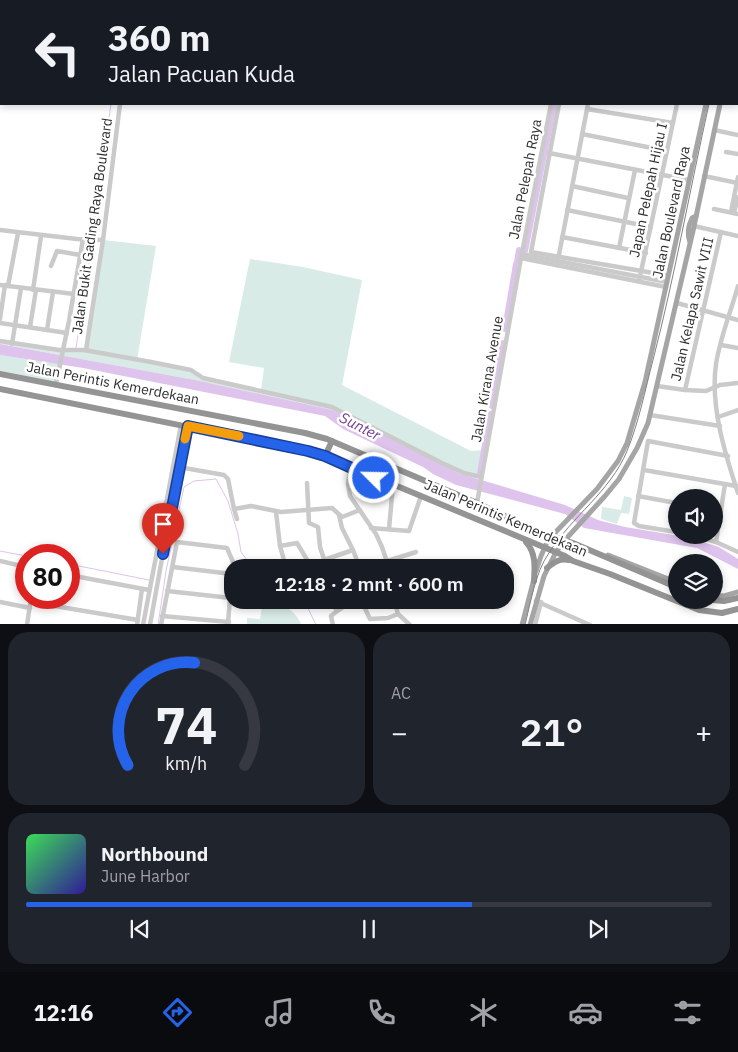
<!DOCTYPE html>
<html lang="id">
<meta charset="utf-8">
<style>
:root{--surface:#171b24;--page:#20242c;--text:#f1f3f6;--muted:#9ea1a6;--line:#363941;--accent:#2563eb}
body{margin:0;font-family:"IBM Plex Sans",sans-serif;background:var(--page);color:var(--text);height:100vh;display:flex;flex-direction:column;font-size:19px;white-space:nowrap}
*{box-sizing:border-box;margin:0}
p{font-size:16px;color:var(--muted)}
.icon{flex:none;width:28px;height:28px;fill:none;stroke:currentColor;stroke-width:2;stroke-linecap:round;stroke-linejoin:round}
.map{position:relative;height:624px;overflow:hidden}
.side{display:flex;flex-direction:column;gap:8px;padding:8px;background:#0d0f14;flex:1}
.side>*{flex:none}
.banner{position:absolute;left:0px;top:0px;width:739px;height:105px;box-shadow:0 2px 8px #0003;background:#171b24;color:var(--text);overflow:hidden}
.buttons{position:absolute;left:668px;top:489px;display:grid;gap:10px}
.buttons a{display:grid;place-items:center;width:55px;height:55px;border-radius:50%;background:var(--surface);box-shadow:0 2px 8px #0003;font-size:25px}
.speed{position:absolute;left:15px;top:544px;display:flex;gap:10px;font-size:25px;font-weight:700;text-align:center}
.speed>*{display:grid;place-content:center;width:65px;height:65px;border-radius:50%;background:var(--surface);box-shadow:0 2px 8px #0003;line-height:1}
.speed .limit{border:8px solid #d22;background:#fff;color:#111}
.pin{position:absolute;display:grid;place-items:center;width:42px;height:42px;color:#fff;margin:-51px -21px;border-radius:50% 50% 50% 0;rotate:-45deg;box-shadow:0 0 5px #0007}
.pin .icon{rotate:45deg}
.me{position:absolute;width:55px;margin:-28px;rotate:293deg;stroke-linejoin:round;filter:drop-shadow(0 0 4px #0008)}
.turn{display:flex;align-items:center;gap:18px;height:105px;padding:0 25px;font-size:22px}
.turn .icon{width:65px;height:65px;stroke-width:2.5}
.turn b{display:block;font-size:35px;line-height:42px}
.big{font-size:38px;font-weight:600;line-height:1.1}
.side .card{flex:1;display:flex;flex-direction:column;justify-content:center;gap:8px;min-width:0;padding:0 18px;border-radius:20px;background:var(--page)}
.side .dial{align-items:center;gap:0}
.dial svg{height:130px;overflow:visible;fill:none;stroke:var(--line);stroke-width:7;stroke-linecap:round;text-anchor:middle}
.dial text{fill:var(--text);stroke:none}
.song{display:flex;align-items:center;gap:15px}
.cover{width:60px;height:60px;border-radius:8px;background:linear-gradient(135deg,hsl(130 70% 55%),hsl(250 70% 35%))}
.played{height:5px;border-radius:2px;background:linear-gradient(90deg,var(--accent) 65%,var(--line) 65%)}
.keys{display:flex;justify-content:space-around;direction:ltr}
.heat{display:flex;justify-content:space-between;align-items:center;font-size:28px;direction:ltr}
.side .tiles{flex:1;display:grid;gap:8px;grid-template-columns:1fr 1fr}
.card:last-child{grid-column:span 2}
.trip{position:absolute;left:224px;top:559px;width:290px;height:50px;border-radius:20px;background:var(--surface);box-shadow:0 2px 8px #0003;font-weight:600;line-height:50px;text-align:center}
.dock{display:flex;height:80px;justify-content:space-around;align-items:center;background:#090b0e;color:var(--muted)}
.dock .icon{width:35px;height:35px}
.dock .active{color:var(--accent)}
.dock b{font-size:22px;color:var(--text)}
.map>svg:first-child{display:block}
</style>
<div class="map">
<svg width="738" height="625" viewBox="0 0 738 625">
<rect width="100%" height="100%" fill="#fff"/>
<!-- green -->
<g fill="#d9ebe6">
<polygon points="578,0 677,0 578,1"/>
<polygon points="103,240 156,246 137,360 191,370 200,377 261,390 264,368 229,362 250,259 303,267 362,280 342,385 471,451 484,450 479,477 474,476 333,410 189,379 0,344 0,341 59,350 86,350"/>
<polygon points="0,355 60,364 56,384 0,373"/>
<polygon points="624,496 632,498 629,514 621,513 617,524 601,519 602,507 621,510"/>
<path d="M263 600C279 602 295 609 301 624H247V618L260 619Z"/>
</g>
<!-- water -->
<polygon fill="#dec4ec" points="0,344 195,380 333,410 461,474 565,505 598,520 625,527 686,537 719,547 738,559 738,569 697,548 584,528 565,514 456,485 433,474 423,467 343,429 325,416 83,368 0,355"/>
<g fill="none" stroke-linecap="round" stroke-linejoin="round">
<!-- stream -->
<g stroke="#dec4ec" stroke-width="1">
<polyline points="129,1 129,0"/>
<polyline points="92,237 111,104"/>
<polyline points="76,348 92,241"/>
<polyline points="0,551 26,556"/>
<polyline points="69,564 149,580"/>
<polyline points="301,600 306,604 316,625"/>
<polyline points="158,625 166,571 184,487 194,481 216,479 228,501 238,534 241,552 247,560 257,568"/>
</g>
<!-- river -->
<g stroke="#dec4ec" stroke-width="6">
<polyline points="574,1 574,0"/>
<polyline points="525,251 554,104"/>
<polyline points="517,262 519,250"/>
<polyline points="505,329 516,264"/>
<polyline points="492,406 503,343"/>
<polyline points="480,474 490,414"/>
</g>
<!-- minor -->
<g stroke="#cacaca" stroke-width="4.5">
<polyline points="226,0 227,1"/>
<polyline points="244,0 244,1"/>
<polyline points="49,1 49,0"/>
<polyline points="76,1 76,0"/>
<polyline points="100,1 100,0"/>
<polyline points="138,1 138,0"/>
<polyline points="190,1 190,0"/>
<polyline points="282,1 282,0"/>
<polyline points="286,1 287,0"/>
<polyline points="342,1 342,0"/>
<polyline points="377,1 377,0"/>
<polyline points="408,1 408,0"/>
<polyline points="571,1 571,0"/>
<polyline points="0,2 1,3"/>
<polyline points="0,24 1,25"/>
<polyline points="559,104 531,252 665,275"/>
<polyline points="587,109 673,123"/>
<polyline points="714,130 738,135"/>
<polyline points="582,134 667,151"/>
<polyline points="726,152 738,154"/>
<polyline points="549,153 689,180"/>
<polyline points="704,176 738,183"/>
<polyline points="572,186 628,198"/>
<polyline points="714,209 738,214"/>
<polyline points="567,210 651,227"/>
<polyline points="731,212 738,177"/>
<polyline points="734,213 738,197"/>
<polyline points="694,226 738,236"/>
<polyline points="0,230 77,239 103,240"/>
<polyline points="562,237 646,253"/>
<polyline points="619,248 635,170"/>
<polyline points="521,254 667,282"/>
<polyline points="521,258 666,287"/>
<polyline points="557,265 588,104"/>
<polyline points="51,266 57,251 80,255"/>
<polyline points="639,281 677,104"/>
<polyline points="0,285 74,294"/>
<polyline points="8,286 18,233"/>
<path d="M738 286C731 311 720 338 716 364 710 406 725 454 738 493"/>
<polyline points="33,290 41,236"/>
<polyline points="677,303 738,320"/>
<polyline points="0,319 5,285"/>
<polyline points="0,323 67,333"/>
<polyline points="30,327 36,290"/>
<polyline points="47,330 53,292"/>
<polyline points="0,341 59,350 84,350 151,362 191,370 203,378 332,407 442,463 464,473 481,477"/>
<polyline points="12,344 21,288"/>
<polyline points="721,345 738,348"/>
<polyline points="86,350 103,240 120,104"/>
<polyline points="56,384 69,321 83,239"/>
<polyline points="657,386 685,390 706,391 720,385 738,383"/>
<polyline points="685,390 721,232"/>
<polyline points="650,415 720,426"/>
<polyline points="718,417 738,410"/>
<polyline points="173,466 224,475 228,479 234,509 251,506 281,512 332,508 342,517 360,510"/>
<polyline points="351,468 348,484 350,496 376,534 382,547 389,568"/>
<polyline points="644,470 736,486"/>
<polyline points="307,483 309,523 318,527 320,547 325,562 325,564 315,568"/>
<polyline points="638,496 676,503"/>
<polyline points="477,503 521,258 551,104"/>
<polyline points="234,509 237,519"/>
<polyline points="714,510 721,511"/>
<polyline points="276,512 280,546 286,567"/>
<polyline points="371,528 409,531 421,496"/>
<polyline points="389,529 393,485"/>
<polyline points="676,532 639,526 634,523 648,441 728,456"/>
<polyline points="694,535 716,542 738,552"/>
<polyline points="716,542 725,484"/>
<polyline points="280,546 297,543 312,568"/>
<polyline points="353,550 360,568"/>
<polyline points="324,560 353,550 342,528 339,515"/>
<polyline points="0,561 26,567"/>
<polyline points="173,567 232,574"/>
<polyline points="365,568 416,552"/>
<polyline points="69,575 149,590"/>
<polyline points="167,591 231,598"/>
<polyline points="331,600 337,611 354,600"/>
<polyline points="361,600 370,619 388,618 398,614"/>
<polyline points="394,600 398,614 410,625"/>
<polyline points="536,601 590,625"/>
<polyline points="0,602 30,608"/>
<polyline points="31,602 138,620"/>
<polyline points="395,603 402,603 407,600"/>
<polyline points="162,616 229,622"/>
<polyline points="228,623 232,574"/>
<polyline points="27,625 31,598"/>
<polyline points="137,625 142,589"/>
<polyline points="143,625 181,425"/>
<polyline points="150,625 176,481 188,426"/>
<polyline points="161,625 177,542 227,548 233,562 233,568"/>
<polyline points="333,625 331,616 337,611"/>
<polyline points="535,625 541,602"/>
</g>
<!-- major -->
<g stroke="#a5a5a5" stroke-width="5">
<polyline points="729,1 730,0"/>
<polyline points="738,22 738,20"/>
<path d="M690 242C687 234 688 226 692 218L696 216"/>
<polyline points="608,555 676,582"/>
<polyline points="536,571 541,556 548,540 597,489 618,461 627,443 645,382 706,104"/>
<polyline points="714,595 724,596 738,592"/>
<polyline points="522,625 534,579"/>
<polyline points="530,625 544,576 556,552 565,540 605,496 619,479 637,448 648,423 693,231 720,104"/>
</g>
<!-- highway -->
<g stroke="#949494" stroke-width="6">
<polyline points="0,374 305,433 327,439 477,503 534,530 573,543 676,587"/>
<polyline points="0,389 308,451 325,456 565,556 573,561 610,574 699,610 722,613 738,609"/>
<polyline points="325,456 332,441"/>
<path d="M526 542C536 553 535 567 534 581"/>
<path d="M547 568C554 562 560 558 569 560"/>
<polyline points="712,600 724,601 738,598"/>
</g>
<!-- tram -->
<g stroke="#828282" stroke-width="1">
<polyline points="736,1 736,0"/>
<path d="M525 625C531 601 535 573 549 553 572 516 610 492 627 451 639 422 645 390 653 360 675 275 690 189 709 104"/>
</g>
</g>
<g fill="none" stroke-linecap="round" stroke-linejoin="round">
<!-- route casing -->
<g stroke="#184099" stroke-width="12">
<polyline id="route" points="163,554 188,426 308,451 325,456 374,478"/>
</g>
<!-- route -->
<use href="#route" stroke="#2563eb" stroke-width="9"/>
<!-- slow -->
<polyline stroke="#f59e0b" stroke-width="9" points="185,439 188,426 239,436"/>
</g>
<g text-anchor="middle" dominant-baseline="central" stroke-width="5" stroke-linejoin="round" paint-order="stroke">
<!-- street labels -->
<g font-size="14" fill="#2d2d2d" stroke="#fff">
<text transform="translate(525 179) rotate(-79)">Jalan Pelepah Raya</text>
<text transform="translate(648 190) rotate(-78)">Japan Pelepah Hijau I</text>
<text transform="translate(671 212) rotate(-78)">Jalan Boulevard Raya</text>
<text transform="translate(92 226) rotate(-82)">Jalan Bukit Gading Raya Boulevard</text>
<text transform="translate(692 309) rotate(-77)">Jalan Kelapa Sawit VIII</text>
<text transform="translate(487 379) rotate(-80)">Jalan Kirana Avenue</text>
<text transform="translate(113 383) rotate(11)">Jalan Perintis Kemerdekaan</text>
<text transform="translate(506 518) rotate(23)">Jalan Perintis Kemerdekaan</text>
</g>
<!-- water labels -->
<g font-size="15" font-style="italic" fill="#713991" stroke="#fff">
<text transform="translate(360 426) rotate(27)">Sunter</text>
</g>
</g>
</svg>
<div class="buttons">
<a><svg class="icon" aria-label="sound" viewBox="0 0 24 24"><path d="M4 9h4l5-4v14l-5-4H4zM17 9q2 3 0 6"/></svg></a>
<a><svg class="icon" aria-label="layers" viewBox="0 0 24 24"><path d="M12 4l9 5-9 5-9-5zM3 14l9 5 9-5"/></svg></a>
</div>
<div class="speed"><div class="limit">80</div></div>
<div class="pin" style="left:163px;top:554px;background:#d93025"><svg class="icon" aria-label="arrive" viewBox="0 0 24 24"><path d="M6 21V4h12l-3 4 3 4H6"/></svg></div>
<svg class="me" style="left:374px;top:478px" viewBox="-20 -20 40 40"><circle r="17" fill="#2563eb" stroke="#fff" stroke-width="3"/><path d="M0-11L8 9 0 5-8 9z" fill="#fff"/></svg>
<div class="trip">12:18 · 2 mnt · 600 m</div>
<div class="banner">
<div class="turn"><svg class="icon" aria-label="left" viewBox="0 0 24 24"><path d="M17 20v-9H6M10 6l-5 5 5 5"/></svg><div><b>360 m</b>Jalan Pacuan Kuda</div></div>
</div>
</div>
<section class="side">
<div class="tiles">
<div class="card dial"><svg viewBox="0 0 100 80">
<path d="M14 69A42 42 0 1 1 86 69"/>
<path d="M14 69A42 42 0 0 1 55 6" stroke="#2563eb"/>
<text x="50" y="56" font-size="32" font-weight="700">74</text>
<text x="50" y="72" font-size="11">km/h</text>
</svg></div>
<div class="card"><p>AC</p>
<div class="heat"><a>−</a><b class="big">21°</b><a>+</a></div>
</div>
<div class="card">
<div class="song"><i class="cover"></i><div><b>Northbound</b><p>June Harbor</p></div></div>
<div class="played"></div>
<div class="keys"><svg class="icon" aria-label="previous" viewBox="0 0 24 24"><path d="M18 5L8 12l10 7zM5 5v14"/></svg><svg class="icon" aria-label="pause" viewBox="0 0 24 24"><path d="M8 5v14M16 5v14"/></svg><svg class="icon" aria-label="next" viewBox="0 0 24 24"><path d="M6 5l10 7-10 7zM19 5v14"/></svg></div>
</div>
</div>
</section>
<nav class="dock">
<b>12:16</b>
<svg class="icon active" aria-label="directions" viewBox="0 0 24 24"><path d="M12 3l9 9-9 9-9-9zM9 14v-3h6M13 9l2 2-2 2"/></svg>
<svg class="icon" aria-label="music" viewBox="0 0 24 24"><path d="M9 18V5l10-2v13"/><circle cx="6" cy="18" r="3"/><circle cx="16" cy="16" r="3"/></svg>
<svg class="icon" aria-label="phone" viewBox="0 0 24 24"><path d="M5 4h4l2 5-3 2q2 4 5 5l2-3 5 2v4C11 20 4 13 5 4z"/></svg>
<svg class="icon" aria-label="climate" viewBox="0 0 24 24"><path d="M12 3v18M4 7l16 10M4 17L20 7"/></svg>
<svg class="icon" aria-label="car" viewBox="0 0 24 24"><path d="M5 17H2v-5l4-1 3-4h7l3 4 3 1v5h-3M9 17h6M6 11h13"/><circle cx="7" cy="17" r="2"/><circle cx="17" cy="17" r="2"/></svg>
<svg class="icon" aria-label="filters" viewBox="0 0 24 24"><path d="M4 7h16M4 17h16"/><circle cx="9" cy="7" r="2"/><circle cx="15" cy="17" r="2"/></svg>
</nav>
